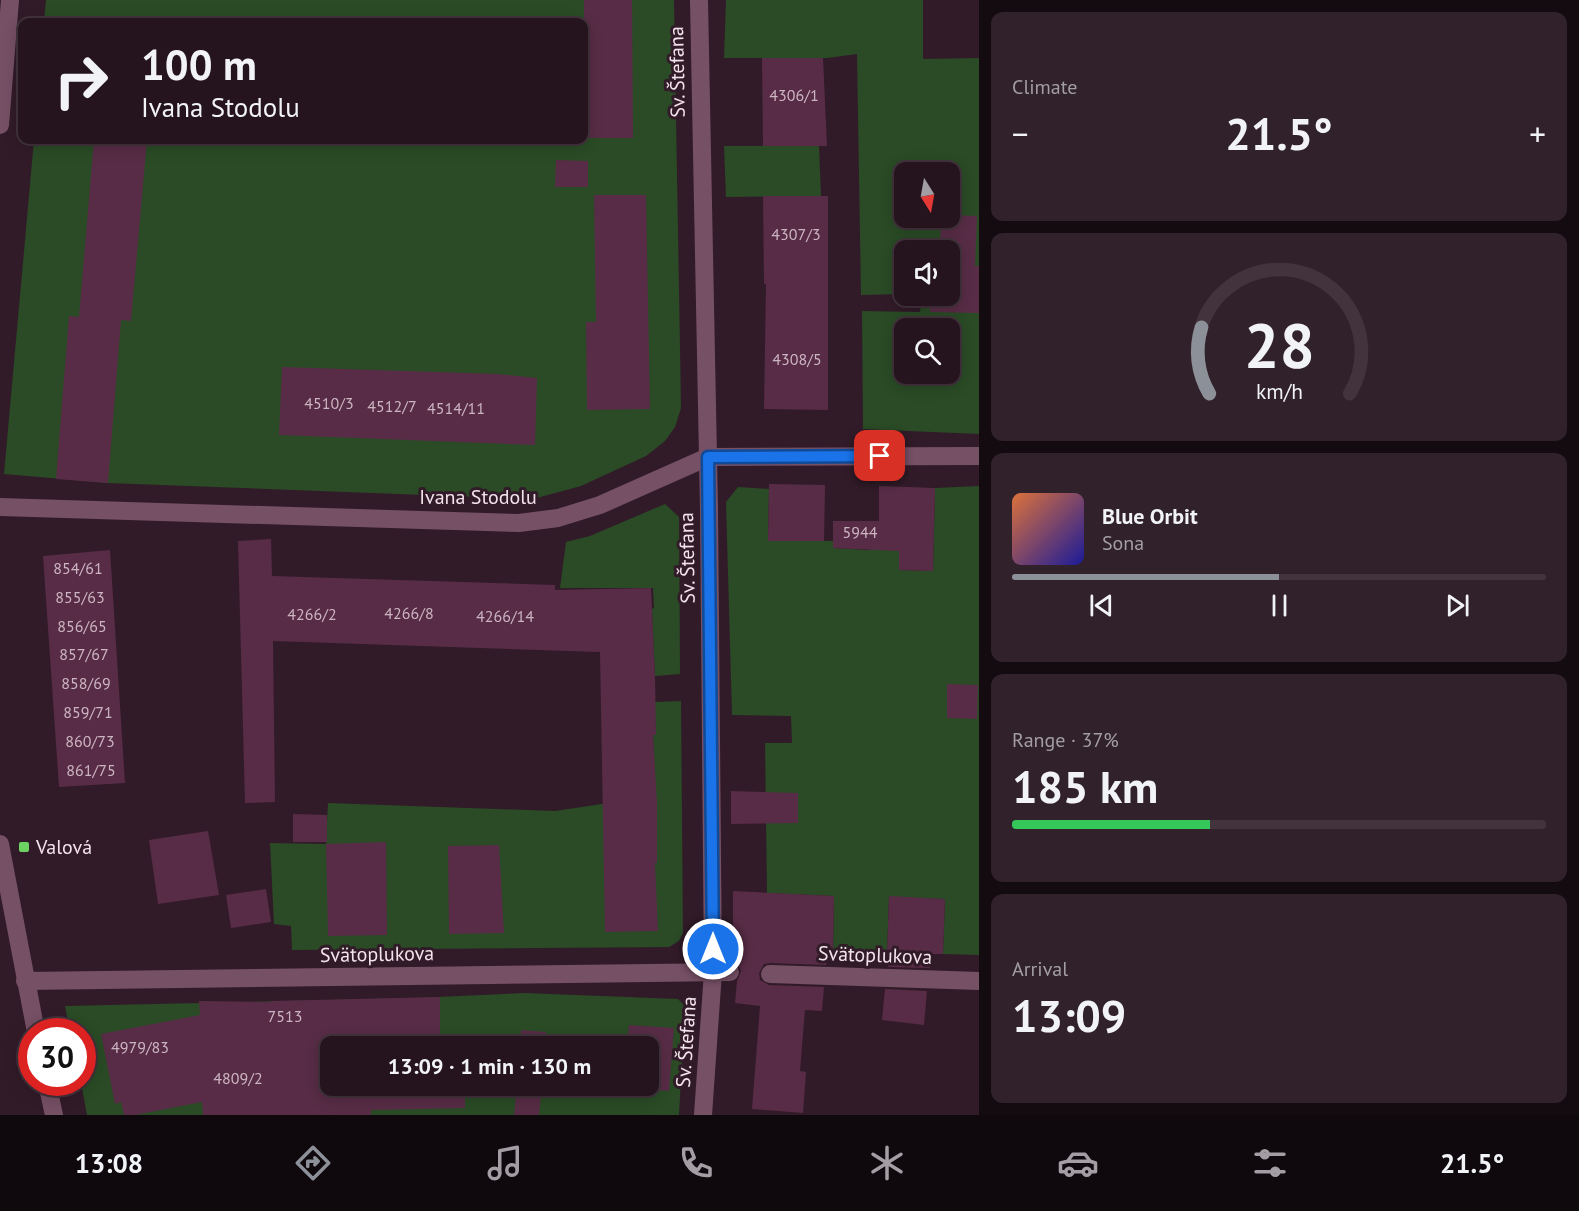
<!DOCTYPE html>
<meta charset="utf-8">
<style>
:root{--surface:#25141e;--page:#31212b;--text:#f1f3f6;--muted:#a39ea4;--line:#42333c;--accent:#8c9099}
body{margin:0;font-family:"PT Sans",sans-serif;background:var(--page);color:var(--text);height:100vh;display:flex;flex-direction:column;font-size:22px;white-space:nowrap}
*{box-sizing:border-box;margin:0}
p{font-size:20px;color:var(--muted)}
.icon{flex:none;width:33px;height:33px;fill:none;stroke:currentColor;stroke-width:2;stroke-linecap:round;stroke-linejoin:round}
.map{position:relative;flex:1;overflow:hidden}
.sheet{display:flex;flex-direction:column;gap:12px;padding:12px;background:#140b10;width:600px}
.sheet>*{flex:none}
.guide{position:absolute;left:18px;top:18px;width:570px;height:126px;border-radius:12px;box-shadow:0 3px 15px #0003,0 0 0 2px var(--line);background:#25141e;color:var(--text);overflow:hidden}
.needle{width:39px;rotate:169deg}
.controls{position:absolute;left:894px;top:162px;display:grid;gap:12px}
.controls a{display:grid;place-items:center;width:66px;height:66px;border-radius:12px;background:var(--surface);box-shadow:0 3px 15px #0003,0 0 0 2px var(--line);font-size:30px}
.speed{position:absolute;left:18px;top:1018px;display:flex;gap:12px;font-size:30px;font-weight:700;text-align:center}
.speed>*{display:grid;place-content:center;width:78px;height:78px;border-radius:50%;background:var(--surface);box-shadow:0 3px 15px #0003,0 0 0 2px var(--line);line-height:1}
.speed .limit{border:9px solid #d22;background:#fff;color:#111}
.pin{position:absolute;display:grid;place-items:center;width:51px;height:51px;color:#fff;margin:-26px;border-radius:12px;box-shadow:0 3px 9px #0006}
.me{position:absolute;width:66px;margin:-33px;rotate:0deg;stroke-linejoin:round;filter:drop-shadow(0 0 4px #0008)}
.turn{display:flex;align-items:center;gap:21px;height:126px;padding:0 24px;font-size:27px}
.turn .icon{width:78px;height:78px;stroke-width:2.5}
.turn b{display:block;font-size:42px;line-height:51px}
.big{font-size:45px;font-weight:700;line-height:1.1}
.sheet .card{flex:1;display:flex;flex-direction:column;justify-content:center;gap:9px;min-width:0;padding:0 21px;border-radius:12px;background:var(--page)}
.sheet .dial{align-items:center;gap:0}
.dial svg{height:156px;overflow:visible;fill:none;stroke:var(--line);stroke-width:7;stroke-linecap:round;text-anchor:middle}
.dial text{fill:var(--text);stroke:none}
.song{display:flex;align-items:center;gap:18px}
.cover{width:72px;height:72px;border-radius:9px;background:linear-gradient(135deg,hsl(20 70% 55%),hsl(240 70% 35%))}
.played{height:6px;border-radius:3px;background:linear-gradient(90deg,var(--accent) 50%,var(--line) 50%)}
.keys{display:flex;justify-content:space-around;direction:ltr}
.heat{display:flex;justify-content:space-between;align-items:center;font-size:33px;direction:ltr}
.charge{height:9px;border-radius:4px;background:linear-gradient(90deg,#34c759 37%,var(--line) 0)}
.trip{position:absolute;left:320px;top:1036px;width:339px;height:60px;border-radius:12px;background:var(--surface);box-shadow:0 3px 15px #0003,0 0 0 2px var(--line);font-weight:700;line-height:60px;text-align:center}
.menu{display:flex;height:96px;justify-content:space-around;align-items:center;background:#0f080c;color:var(--muted)}
.menu .icon{width:42px;height:42px}
.menu .active{color:var(--accent)}
.menu b{font-size:27px;color:var(--text)}
main{display:flex;flex:1;min-height:0}
.map>svg:first-child{display:block}
</style>
<main>
<div class="map">
<svg width="979" height="1115" viewBox="0 0 979 1115">
<rect width="100%" height="100%" fill="#311b28"/>
<!-- green -->
<g fill="#2a4b26" fill-rule="evenodd">
<polygon points="46,0 674,0 681,408 675,427 665,441 646,456 581,486 533,499 108,483 4,474 34,140 584,140 584,22 44,22"/>
<path d="M726 0H923V59L979 58V434L863 429 862 311 920 312 922 296H950V250H904V294L861 295 857 54 827 58H724ZM904 172H950V218H904ZM904 328H950V374H904Z"/>
<polygon points="724,146 819,146 821,196 726,197"/>
<polygon points="979,486 979,955 943,954 945,899 889,897 887,953 833,951 834,896 767,893 765,743 792,743 791,716 732,715 726,502 738,487 769,489 768,540 833,541 833,548 868,550 899,543 899,570 933,571 935,488"/>
<polygon points="665,504 679,517 680,674 655,676 652,609 654,608 653,588 560,588 566,542 590,536"/>
<polygon points="681,701 683,933 679,941 669,947 292,950 291,926 274,924 270,843 326,844 328,803 555,811 602,804 656,803 653,735 656,735 655,716 601,716 605,704"/>
<path d="M524 993 678 999 685 1006 679 1115H87L81 1083H82V1032H70L65 1006 416 998ZM330 1047H648V1086H330Z"/>
</g>
<!-- building -->
<g fill="#582c46">
<polygon points="584,0 632,0 633,138 584,138"/>
<polygon points="762,58 823,58 827,146 763,146"/>
<polygon points="94,140 147,140 131,321 121,320 108,483 56,479 69,316 79,317"/>
<polygon points="556,160 588,161 588,187 555,187"/>
<polygon points="594,195 646,195 650,409 587,410 586,322 596,322"/>
<polygon points="763,196 828,196 828,410 764,409 766,284 764,284"/>
<polygon points="950,215 977,216 975,266 979,266 979,313 930,312 931,296 950,296 950,250 932,250 933,247 940,247 941,218 950,218"/>
<polygon points="282,367 498,374 537,378 535,445 279,435"/>
<polygon points="769,484 825,485 824,541 768,541"/>
<polygon points="879,486 935,488 933,571 899,570 899,551 833,548 833,521 879,521"/>
<polygon points="271,539 272,576 555,585 555,590 651,588 655,676 656,735 653,735 657,803 657,863 655,863 658,931 605,932 600,652 273,641 275,802 245,803 238,541"/>
<polygon points="110,550 125,783 59,787 43,556"/>
<polygon points="947,684 978,685 977,719 947,718"/>
<polygon points="731,791 798,793 798,823 731,824"/>
<polygon points="293,814 327,815 327,842 293,842"/>
<polygon points="208,831 219,895 158,904 149,840"/>
<polygon points="386,842 387,935 328,936 326,844"/>
<polygon points="499,845 504,933 449,934 448,846"/>
<polygon points="266,889 271,922 231,928 226,895"/>
<polygon points="733,891 834,896 833,951 827,951 826,965 770,963 764,964 759,973 760,980 769,985 824,987 822,1011 805,1010 800,1071 806,1072 803,1113 752,1109 760,1006 735,1003 737,981 741,971 739,966 733,962"/>
<polygon points="889,896 945,899 943,954 931,954 930,968 888,967 890,953 887,953"/>
<polygon points="885,989 927,991 924,1025 882,1020"/>
<polygon points="440,997 440,1042 464,1042 464,1047 330,1047 330,1086 465,1086 465,1108 371,1110 371,1115 203,1115 202,1102 135,1115 124,1115 121,1102 115,1104 101,1034 200,1015 199,1001 271,1002 271,1001"/>
<polygon points="629,1025 674,1028 669,1091 624,1088 624,1086 648,1086 648,1047 627,1047"/>
<polygon points="521,1030 546,1032 545,1047 520,1047"/>
<polygon points="517,1086 542,1086 539,1115 514,1115"/>
</g>
<g fill="none" stroke-linecap="round" stroke-linejoin="round">
<!-- minor -->
<g stroke="#765065" stroke-width="18">
<polyline points="699,0 709,508 713,972 703,1115"/>
<polyline points="0,125 10,0"/>
<polyline points="0,507 519,523 558,518 600,505 708,457 979,456"/>
<polyline points="0,844 36,1032"/>
<polyline points="770,974 979,981"/>
<polyline points="25,981 730,972"/>
<polyline points="47,1083 54,1115"/>
</g>
</g>
<g fill="none" stroke-linecap="round" stroke-linejoin="round">
<!-- route casing -->
<g stroke="#114b97" stroke-width="15">
<polyline id="route" points="713,949 708,457 880,456"/>
</g>
<!-- route -->
<use href="#route" stroke="#1a73e8" stroke-width="10"/>
</g>
<!-- markers -->
<rect fill="#6cd362" stroke="#311b28" stroke-width="2" x="18" y="841" width="12" height="12" rx="3"/>
<g text-anchor="middle" dominant-baseline="central" stroke-width="6" stroke-linejoin="round" paint-order="stroke">
<!-- number labels -->
<g font-size="16" fill="#ccb5c2">
<text x="794" y="95">4306/1</text>
<text x="796" y="234">4307/3</text>
<text x="797" y="359">4308/5</text>
<text x="329" y="403">4510/3</text>
<text x="392" y="406">4512/7</text>
<text x="456" y="408">4514/11</text>
<text x="860" y="532">5944</text>
<text x="78" y="568">854/61</text>
<text x="80" y="597">855/63</text>
<text x="409" y="613">4266/8</text>
<text x="312" y="614">4266/2</text>
<text x="505" y="616">4266/14</text>
<text x="82" y="626">856/65</text>
<text x="84" y="654">857/67</text>
<text x="86" y="683">858/69</text>
<text x="88" y="712">859/71</text>
<text x="90" y="741">860/73</text>
<text x="91" y="770">861/75</text>
<text x="285" y="1016">7513</text>
<text x="140" y="1047">4979/83</text>
<text x="238" y="1078">4809/2</text>
</g>
<!-- street labels -->
<g font-size="20" fill="#f3e3eb" stroke="#311b28">
<text transform="translate(677 72) rotate(-91)">Sv. Štefana</text>
<text x="478" y="497">Ivana Stodolu</text>
<text transform="translate(687 558) rotate(-91)">Sv. Štefana</text>
<text transform="translate(377 954) rotate(-1)">Svätoplukova</text>
<text transform="translate(875 955) rotate(2)">Svätoplukova</text>
<text transform="translate(686 1042) rotate(-86)">Sv. Štefana</text>
</g>
<!-- poi labels -->
<g font-size="20" fill="#f3e3eb" stroke="#311b28" text-anchor="start">
<text x="36" y="847">Valová</text>
</g>
</g>
</svg>
<div class="controls">
<a><svg class="needle" viewBox="-14 -14 28 28"><path d="M0-13l5 13h-10z" fill="#e53935"/><path d="M0 13l5-13h-10z" fill="#a39ea4"/></svg></a>
<a><svg class="icon" aria-label="sound" viewBox="0 0 24 24"><path d="M4 9h4l5-4v14l-5-4H4zM17 9q2 3 0 6"/></svg></a>
<a><svg class="icon" aria-label="search" viewBox="0 0 24 24"><circle cx="10" cy="10" r="6"/><path d="M15 15l6 6"/></svg></a>
</div>
<div class="speed"><div class="limit">30</div></div>
<div class="pin" style="left:880px;top:456px;background:#d93025"><svg class="icon" aria-label="arrive" viewBox="0 0 24 24"><path d="M6 21V4h12l-3 4 3 4H6"/></svg></div>
<svg class="me" style="left:713px;top:949px" viewBox="-20 -20 40 40"><circle r="17" fill="#1a73e8" stroke="#fff" stroke-width="3"/><path d="M0-11L8 9 0 5-8 9z" fill="#fff"/></svg>
<div class="trip">13:09 · 1 min · 130 m</div>
<div class="guide">
<div class="turn"><svg class="icon" aria-label="right" viewBox="0 0 24 24"><path d="M7 20v-9h11M14 6l5 5-5 5"/></svg><div><b>100 m</b>Ivana Stodolu</div></div>
</div>
</div>
<section class="sheet">
<div class="card"><p>Climate</p>
<div class="heat"><a>−</a><b class="big">21.5°</b><a>+</a></div>
</div>
<div class="card dial"><svg viewBox="0 0 100 80">
<path d="M14 69A42 42 0 1 1 86 69"/>
<path d="M14 69A42 42 0 0 1 10 35" stroke="#8c9099"/>
<text x="50" y="56" font-size="32" font-weight="700">28</text>
<text x="50" y="72" font-size="11">km/h</text>
</svg></div>
<div class="card">
<div class="song"><i class="cover"></i><div><b>Blue Orbit</b><p>Sona</p></div></div>
<div class="played"></div>
<div class="keys"><svg class="icon" aria-label="previous" viewBox="0 0 24 24"><path d="M18 5L8 12l10 7zM5 5v14"/></svg><svg class="icon" aria-label="pause" viewBox="0 0 24 24"><path d="M8 5v14M16 5v14"/></svg><svg class="icon" aria-label="next" viewBox="0 0 24 24"><path d="M6 5l10 7-10 7zM19 5v14"/></svg></div>
</div>
<div class="card"><p>Range · 37%</p><b class="big">185 km</b><div class="charge"></div></div>
<div class="card"><p>Arrival</p><b class="big">13:09</b></div>
</section>
</main>
<nav class="menu">
<b>13:08</b>
<svg class="icon active" aria-label="directions" viewBox="0 0 24 24"><path d="M12 3l9 9-9 9-9-9zM9 14v-3h6M13 9l2 2-2 2"/></svg>
<svg class="icon" aria-label="music" viewBox="0 0 24 24"><path d="M9 18V5l10-2v13"/><circle cx="6" cy="18" r="3"/><circle cx="16" cy="16" r="3"/></svg>
<svg class="icon" aria-label="phone" viewBox="0 0 24 24"><path d="M5 4h4l2 5-3 2q2 4 5 5l2-3 5 2v4C11 20 4 13 5 4z"/></svg>
<svg class="icon" aria-label="climate" viewBox="0 0 24 24"><path d="M12 3v18M4 7l16 10M4 17L20 7"/></svg>
<svg class="icon" aria-label="car" viewBox="0 0 24 24"><path d="M5 17H2v-5l4-1 3-4h7l3 4 3 1v5h-3M9 17h6M6 11h13"/><circle cx="7" cy="17" r="2"/><circle cx="17" cy="17" r="2"/></svg>
<svg class="icon" aria-label="filters" viewBox="0 0 24 24"><path d="M4 7h16M4 17h16"/><circle cx="9" cy="7" r="2"/><circle cx="15" cy="17" r="2"/></svg>
<b>21.5°</b>
</nav>
